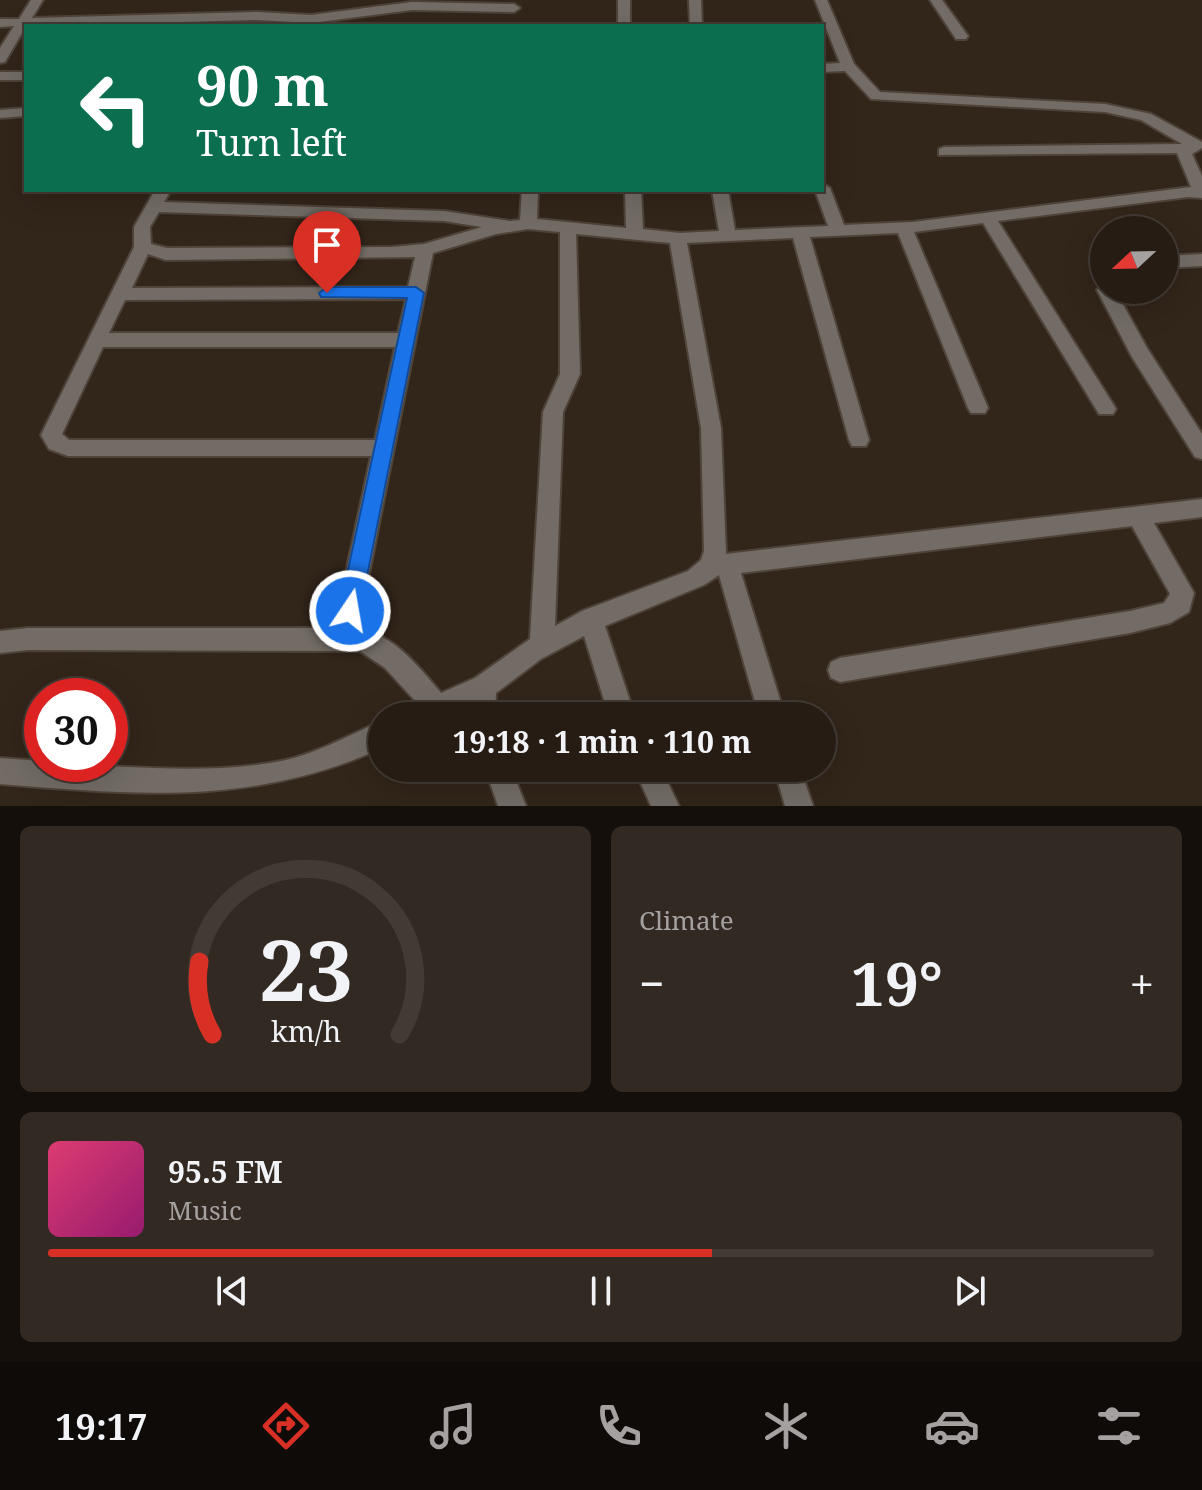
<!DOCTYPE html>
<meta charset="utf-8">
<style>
:root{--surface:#261c14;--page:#322922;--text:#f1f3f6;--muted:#a4a1a0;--line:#423a34;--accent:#d93025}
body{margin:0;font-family:"Noto Serif",serif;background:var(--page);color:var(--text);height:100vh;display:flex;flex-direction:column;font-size:30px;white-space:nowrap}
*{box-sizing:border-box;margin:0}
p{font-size:26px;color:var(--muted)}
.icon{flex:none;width:44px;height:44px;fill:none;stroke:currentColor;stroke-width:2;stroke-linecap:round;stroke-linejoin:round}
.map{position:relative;height:806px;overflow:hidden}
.panel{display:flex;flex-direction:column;gap:20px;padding:20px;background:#150f0b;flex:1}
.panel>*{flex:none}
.guide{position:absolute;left:24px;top:24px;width:800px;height:168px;border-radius:0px;box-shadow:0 8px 32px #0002,0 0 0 2px var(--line);background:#0b6e4f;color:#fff;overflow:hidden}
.needle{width:52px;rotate:248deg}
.controls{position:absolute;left:1090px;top:216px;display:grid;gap:16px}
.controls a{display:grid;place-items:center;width:88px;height:88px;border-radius:50%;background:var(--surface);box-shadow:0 8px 32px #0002,0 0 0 2px var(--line);font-size:40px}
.speed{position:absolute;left:24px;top:678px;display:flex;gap:16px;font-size:40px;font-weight:700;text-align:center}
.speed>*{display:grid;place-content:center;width:104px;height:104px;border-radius:50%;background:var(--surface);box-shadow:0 8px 32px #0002,0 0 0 2px var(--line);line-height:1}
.speed .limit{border:12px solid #d22;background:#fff;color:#111}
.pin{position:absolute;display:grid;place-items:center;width:68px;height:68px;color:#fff;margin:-82px -34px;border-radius:50% 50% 50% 0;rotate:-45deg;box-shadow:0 0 8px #0007}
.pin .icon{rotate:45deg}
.me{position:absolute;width:88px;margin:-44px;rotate:12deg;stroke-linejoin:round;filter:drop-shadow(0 0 6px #0008)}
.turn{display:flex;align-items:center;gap:28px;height:168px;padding:0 40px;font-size:36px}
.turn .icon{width:104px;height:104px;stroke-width:2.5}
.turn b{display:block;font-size:56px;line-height:68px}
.big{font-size:60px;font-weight:700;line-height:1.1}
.panel .card{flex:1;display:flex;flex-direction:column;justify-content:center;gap:12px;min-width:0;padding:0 28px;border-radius:12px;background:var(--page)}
.panel .dial{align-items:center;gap:0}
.dial svg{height:208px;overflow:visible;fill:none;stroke:var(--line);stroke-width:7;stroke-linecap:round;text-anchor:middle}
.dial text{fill:var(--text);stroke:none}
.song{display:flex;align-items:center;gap:24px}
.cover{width:96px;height:96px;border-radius:12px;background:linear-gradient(135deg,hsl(340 70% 55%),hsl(320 70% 35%))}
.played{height:8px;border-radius:4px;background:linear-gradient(90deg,var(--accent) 60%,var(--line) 60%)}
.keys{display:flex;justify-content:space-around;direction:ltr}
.heat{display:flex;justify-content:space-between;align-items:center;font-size:44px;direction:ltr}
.panel .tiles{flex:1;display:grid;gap:20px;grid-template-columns:1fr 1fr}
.card:last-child{grid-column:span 2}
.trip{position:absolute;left:368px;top:702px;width:468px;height:80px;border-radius:40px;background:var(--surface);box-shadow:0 8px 32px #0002,0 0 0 2px var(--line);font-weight:700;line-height:80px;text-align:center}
.tabs{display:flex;height:128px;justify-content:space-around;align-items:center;background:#0f0b08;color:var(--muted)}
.tabs .icon{width:56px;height:56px}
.tabs .active{color:var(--accent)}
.tabs b{font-size:36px;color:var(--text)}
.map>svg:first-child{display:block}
</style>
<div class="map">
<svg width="1202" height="806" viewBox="0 0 1202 806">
<rect width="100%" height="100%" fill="#32251a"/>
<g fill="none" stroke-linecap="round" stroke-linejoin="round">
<!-- minor casing -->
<g stroke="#4f4339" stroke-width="4">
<g id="minor">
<polygon points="31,0 43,0 32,18 257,12 311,15 412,2 514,4 520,8 514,12 412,10 311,23 257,20 26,26 5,62 0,63 0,48 14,26 0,27 0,19 19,19"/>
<rect x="618" y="0" width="12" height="26"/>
<polygon points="689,0 701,0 702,26 690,26"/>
<path d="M815 0H827L854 64 880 92 1105 104 1151 114 1202 142V148L1192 154 1202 176V198L1188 197 998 221 1113 404 1116 409 1113 414H1099L983 223 914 232 988 408 985 413H971L968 408 898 233 810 237 869 440 866 446H852L849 440 793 238 687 243 721 428 726 554 1202 499V517L1154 523 1194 593 1189 612 1170 623 1130 633 840 682 831 678 828 670 831 662 840 658 1130 611 1164 603 1170 594 1132 526 741 573 785 716H759L719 575 704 585 605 626 635 716H609L584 636 541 659 496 693 495 716H469L470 706 447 716H404L408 707 417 703 385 668 360 651 28 650 0 653V631L28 628H334L371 456H68L49 449 41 435 134 247V227L155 190H171L164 202 444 211 510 221 520 220 522 190H538L537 219 626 228 625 190H641L643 229 680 233 719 231 712 190H728L735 230 828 226 815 190H822V183L830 188 844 225 913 222 1191 187 1177 153 939 155V149L944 147 1182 144 1141 120 1105 112 871 99 845 71 822 72V64L840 63ZM159 212 444 221 482 227 424 244 392 247 167 248 151 244 150 227ZM528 229 560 232V374L543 412 530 639 475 678 441 693C419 667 394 634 358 629L433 253 496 234ZM576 234 670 243 701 428 704 551 701 560 688 571 582 611 555 626 563 412 580 374ZM148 254 166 260 415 257 408 287 132 288ZM406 299 398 333H109L125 300ZM103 347H395L375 440H69L62 434Z"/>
<polygon points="930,0 942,0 968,36 966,39 956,39"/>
<rect x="0" y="72" width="26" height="8"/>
<polygon points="26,108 26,116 0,118 0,110"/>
<polygon points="1202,254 1202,266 1164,268 1164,256"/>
<polygon points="1104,284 1104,290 1115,290 1147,348 1202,434 1202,459 1195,457 1132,357 1097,290"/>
<path d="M382 721V748C254 806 138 795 0 784V758L42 761V764C124 764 205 777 286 760 321 752 350 734 382 721Z"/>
<polygon points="485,768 511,768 526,806 498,806"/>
<polygon points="634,768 661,768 679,806 651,806"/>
<polygon points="774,768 800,768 813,806 785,806"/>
</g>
</g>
<!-- minor -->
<use href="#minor" fill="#736c66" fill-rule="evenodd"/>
</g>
<!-- route -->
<polygon fill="#1a73e8" stroke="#114b97" stroke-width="2" points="327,287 416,287 424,293 360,611 357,618 350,621 342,618 339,611 407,298 321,297 319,293"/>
</svg>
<div class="controls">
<a><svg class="needle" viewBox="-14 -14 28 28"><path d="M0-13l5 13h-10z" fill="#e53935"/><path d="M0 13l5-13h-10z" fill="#a4a1a0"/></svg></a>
</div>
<div class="speed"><div class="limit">30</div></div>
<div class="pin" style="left:327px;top:293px;background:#d93025"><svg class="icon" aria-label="arrive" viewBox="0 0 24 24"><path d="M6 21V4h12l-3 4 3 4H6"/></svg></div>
<svg class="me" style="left:350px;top:611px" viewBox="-20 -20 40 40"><circle r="17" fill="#1a73e8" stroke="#fff" stroke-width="3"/><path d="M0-11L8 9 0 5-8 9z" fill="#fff"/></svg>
<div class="trip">19:18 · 1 min · 110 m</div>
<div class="guide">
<div class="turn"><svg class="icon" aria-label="left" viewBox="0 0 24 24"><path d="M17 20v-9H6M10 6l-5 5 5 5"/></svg><div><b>90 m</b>Turn left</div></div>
</div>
</div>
<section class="panel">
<div class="tiles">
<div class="card dial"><svg viewBox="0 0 100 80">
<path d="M14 69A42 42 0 1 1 86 69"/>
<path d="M14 69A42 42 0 0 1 9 41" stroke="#d93025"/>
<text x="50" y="56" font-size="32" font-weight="700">23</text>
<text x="50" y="72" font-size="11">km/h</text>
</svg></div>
<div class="card"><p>Climate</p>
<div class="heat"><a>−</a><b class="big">19°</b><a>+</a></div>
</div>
<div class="card">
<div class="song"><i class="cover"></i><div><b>95.5 FM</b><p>Music</p></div></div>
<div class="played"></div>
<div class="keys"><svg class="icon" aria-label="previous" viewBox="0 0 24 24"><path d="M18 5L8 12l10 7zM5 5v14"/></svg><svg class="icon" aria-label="pause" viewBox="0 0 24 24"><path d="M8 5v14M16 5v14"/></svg><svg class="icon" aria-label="next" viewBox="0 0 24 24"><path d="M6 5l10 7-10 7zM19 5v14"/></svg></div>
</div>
</div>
</section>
<nav class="tabs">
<b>19:17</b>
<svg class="icon active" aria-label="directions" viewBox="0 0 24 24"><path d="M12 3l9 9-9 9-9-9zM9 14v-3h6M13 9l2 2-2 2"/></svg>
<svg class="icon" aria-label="music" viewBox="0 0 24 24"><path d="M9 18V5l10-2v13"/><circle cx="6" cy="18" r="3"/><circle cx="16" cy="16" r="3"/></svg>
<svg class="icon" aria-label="phone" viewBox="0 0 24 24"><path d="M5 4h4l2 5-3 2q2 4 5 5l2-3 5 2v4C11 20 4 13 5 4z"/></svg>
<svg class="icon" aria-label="climate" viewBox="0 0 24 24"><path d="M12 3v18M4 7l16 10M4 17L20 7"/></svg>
<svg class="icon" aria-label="car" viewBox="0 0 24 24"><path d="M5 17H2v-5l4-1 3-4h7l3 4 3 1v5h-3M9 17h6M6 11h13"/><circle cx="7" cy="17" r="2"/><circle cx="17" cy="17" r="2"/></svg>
<svg class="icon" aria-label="filters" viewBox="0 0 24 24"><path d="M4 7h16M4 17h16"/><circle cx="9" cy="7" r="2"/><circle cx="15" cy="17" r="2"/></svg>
</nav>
